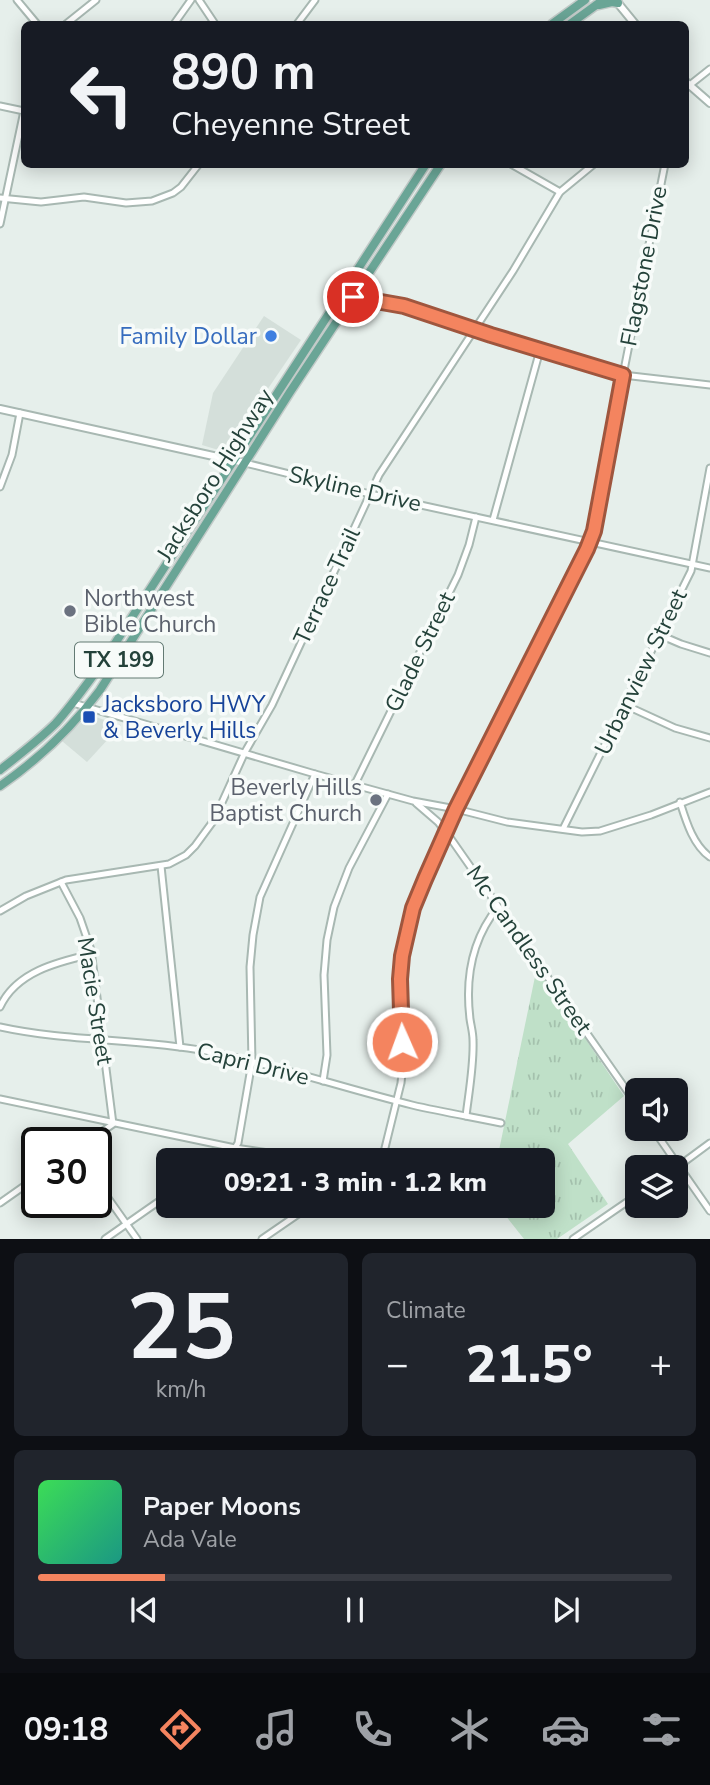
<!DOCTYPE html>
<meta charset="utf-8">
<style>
:root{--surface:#171b24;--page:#20242c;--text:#f1f3f6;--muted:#9ea1a6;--line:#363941;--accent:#f4845f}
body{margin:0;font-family:"Nunito Sans",sans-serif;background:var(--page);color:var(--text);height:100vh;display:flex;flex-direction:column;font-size:26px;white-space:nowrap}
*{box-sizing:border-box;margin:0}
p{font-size:23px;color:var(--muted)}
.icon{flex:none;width:38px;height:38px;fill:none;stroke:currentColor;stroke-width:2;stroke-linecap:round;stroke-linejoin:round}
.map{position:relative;height:1239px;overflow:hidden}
.panel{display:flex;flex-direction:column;gap:14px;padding:14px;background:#0d0f14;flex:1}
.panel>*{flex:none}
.guide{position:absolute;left:21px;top:21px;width:668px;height:147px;border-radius:10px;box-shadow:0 4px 18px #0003;background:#171b24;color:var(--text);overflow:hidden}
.tools{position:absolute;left:625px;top:1078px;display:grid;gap:14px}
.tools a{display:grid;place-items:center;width:63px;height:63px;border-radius:10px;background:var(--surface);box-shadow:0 4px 18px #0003;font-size:35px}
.speed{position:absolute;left:21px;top:1127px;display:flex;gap:14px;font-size:35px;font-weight:700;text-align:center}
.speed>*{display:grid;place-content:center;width:91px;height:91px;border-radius:50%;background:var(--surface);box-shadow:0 4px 18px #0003;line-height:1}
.speed .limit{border:4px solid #111;border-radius:10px;background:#fff;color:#111}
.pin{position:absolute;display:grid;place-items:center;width:60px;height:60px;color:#fff;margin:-30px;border:4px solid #fff;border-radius:50%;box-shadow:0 2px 7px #0007}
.me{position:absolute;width:77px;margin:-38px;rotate:358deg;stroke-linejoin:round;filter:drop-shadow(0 0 5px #0008)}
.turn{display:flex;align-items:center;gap:24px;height:147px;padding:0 35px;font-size:32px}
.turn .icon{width:91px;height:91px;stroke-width:2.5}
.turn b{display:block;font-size:49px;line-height:60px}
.big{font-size:52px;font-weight:800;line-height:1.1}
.panel .card{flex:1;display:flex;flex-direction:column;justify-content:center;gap:10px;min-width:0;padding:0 24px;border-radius:10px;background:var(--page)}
.panel .dial{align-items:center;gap:0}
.dial b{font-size:91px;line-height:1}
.song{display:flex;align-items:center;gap:21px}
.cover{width:84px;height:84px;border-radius:10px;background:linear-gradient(135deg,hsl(130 70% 55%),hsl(170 70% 35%))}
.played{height:7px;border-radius:4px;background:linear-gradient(90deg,var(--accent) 20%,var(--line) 20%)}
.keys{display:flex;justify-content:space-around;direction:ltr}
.heat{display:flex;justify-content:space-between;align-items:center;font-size:38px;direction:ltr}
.panel .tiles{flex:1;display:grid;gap:14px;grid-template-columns:1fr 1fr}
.card:last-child{grid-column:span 2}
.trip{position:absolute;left:156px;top:1148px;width:399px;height:70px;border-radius:10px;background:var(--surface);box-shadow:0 4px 18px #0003;font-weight:800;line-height:70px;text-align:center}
.menu{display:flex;height:112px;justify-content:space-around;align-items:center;background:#090b0e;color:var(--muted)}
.menu .icon{width:49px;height:49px}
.menu .selected{color:var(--accent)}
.menu b{font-size:32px;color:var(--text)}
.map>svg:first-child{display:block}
</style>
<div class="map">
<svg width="710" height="1239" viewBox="0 0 710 1239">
<defs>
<pattern id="grass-tufts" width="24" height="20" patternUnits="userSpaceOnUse" patternTransform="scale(1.75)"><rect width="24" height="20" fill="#bfe0c8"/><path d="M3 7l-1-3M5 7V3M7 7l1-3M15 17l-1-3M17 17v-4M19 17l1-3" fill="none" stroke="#a4c1ad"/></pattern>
</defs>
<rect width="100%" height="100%" fill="#e6efeb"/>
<!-- built -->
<g fill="#d4dfda">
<polygon points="264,316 301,340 225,452 202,445 213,393"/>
<polygon points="89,715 121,725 87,762 62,741"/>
</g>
<!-- grass -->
<polygon fill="url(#grass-tufts)" points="537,967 624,1096 568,1144 608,1204 557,1239 524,1239 498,1206 542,1206 542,1160 497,1160"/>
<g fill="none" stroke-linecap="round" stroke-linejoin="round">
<!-- minor casing -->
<g stroke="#a8b8b2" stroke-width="9">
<g id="minor">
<polyline points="17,0 37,24"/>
<polyline points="199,0 215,24"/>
<polyline points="66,24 96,0"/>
<polyline points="174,24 191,0"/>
<polyline points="297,24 315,0"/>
<polyline points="686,88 710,69"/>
<polyline points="0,106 24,111"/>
<polyline points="511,164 560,192"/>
<polyline points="0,198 41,202 84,197 126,203 152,201 173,193 181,187 199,164"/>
<polyline points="0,224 24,111"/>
<polyline points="341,296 404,306 605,370 623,375 710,385"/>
<polyline points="245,463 370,494 710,568"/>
<polyline points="0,487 12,455 20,413"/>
<polyline points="493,520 540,350"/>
<polyline points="660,635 681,644 710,653"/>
<polyline points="73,703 315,774 413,801 456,809 507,822 582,832 600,831 651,815 710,792"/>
<polyline points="625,705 675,728 710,738"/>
<polyline points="355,784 458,575 469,545 476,517"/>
<path d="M680 802C686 821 693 845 710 857"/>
<polyline points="416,803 438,822 451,839 637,1105"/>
<polyline points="563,829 691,571 710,468"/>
<polyline points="161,866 180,1047"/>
<polyline points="61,882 80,918 91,950 113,1124 86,1143"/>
<polyline points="0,911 26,896 66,880 169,864 186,855 195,846 214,820 245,752 272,705 379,475 513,271 560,192 594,164"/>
<path d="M0 1007C16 972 57 962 92 954"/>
<path d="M0 1027C68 1042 138 1038 206 1051 276 1065 343 1088 412 1105 442 1112 472 1117 501 1123"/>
<polyline points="323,1081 327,1055 324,975 327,940 334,907 349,868 388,794"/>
<polyline points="0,1099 235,1148 316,1160"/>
<path d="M466 1116C469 1091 474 1065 473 1040 473 1033 471 1026 470 1019 465 978 472 939 498 907"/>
<polyline points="653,1129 710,1211"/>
<polyline points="218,1160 235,1148 238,1143 252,1062 250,967 253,935 260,897 315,774"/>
<polyline points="382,1160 401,1083 403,1063 400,979 402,956 413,908 425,879 456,809 590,541 665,164"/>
<polyline points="676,1168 710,1143"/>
<polyline points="96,1181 137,1239"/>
<polyline points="0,1203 37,1177"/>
<polyline points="105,1239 168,1195"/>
<polyline points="262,1239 310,1206"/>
<polyline points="573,1239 637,1195"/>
</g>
</g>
<!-- tertiary casing -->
<g stroke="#a8b8b2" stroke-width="10">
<g id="tertiary">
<polyline points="617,2 635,24"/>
<polyline points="686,82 710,103"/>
<polyline points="0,409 245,463"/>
</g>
</g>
<!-- primary casing -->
<g stroke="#c2cac8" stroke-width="11">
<g id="primary">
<polyline points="599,5 612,2 618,3"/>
<polyline points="552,24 585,0"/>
<polyline points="570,24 603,0"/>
<path d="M0 770C19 755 39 740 56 723 72 705 86 685 101 665L426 164"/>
<path d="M0 786C39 759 72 728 100 690L290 392 441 164"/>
</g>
</g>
<!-- minor -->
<use href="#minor" stroke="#fff" stroke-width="5"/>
<!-- tertiary -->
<use href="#tertiary" stroke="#fff" stroke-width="6"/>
<!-- primary -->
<use href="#primary" stroke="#6aa596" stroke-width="8"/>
</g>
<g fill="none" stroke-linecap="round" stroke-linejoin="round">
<!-- route casing -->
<g stroke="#9f563e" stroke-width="18">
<polyline id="route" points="353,297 404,306 491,335 623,375 594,531 587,549 456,809 425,879 413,908 402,956 400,979 402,1042"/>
</g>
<!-- route -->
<use href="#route" stroke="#f4845f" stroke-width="12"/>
</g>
<!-- markers -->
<circle fill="#3f7fe0" stroke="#f7fbf9" stroke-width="2.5" cx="271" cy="336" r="7"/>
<g fill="#6b7280" stroke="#f7fbf9" stroke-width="2.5">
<circle cx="70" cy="611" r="7"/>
<circle cx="376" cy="800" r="7"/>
</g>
<rect fill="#1a4fb4" stroke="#f7fbf9" stroke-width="2.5" x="82" y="710" width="14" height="14" rx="3.5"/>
<g text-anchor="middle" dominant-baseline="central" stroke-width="7" stroke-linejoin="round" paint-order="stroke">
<!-- shield labels -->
<rect fill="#f7fbf9" stroke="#637a73" stroke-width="2" x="75" y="642.5" width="88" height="35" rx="5"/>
<g font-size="21" font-weight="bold" fill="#24423a">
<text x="119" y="660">TX 199</text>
</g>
<!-- street labels -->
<g font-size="23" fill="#24423a" stroke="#f7fbf9">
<text transform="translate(644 266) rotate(-79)">Flagstone Drive</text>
<text transform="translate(215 475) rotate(-58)">Jacksboro Highway</text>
<text transform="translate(355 489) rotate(13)">Skyline Drive</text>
<text transform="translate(327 586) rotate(-65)">Terrace Trail</text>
<text transform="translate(420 652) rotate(-64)">Glade Street</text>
<text transform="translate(641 672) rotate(-64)">Urbanview Street</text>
<text transform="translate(529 950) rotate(55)">Mc Candless Street</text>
<text transform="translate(95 1001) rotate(81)">Macie Street</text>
<text transform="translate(253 1064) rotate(14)">Capri Drive</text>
</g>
<!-- shop labels -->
<g font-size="23" fill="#366cbe" stroke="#f7fbf9" text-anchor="end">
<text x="257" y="336">Family Dollar</text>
</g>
<!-- worship labels -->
<g font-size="23" fill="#5b616d" stroke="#f7fbf9" text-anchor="start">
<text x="84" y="598">Northwest<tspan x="84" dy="26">Bible Church</tspan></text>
<text x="362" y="787" text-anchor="end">Beverly Hills<tspan x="362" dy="26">Baptist Church</tspan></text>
</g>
<!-- transit labels -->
<g font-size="23" fill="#164399" stroke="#f7fbf9" text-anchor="start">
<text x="103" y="704">Jacksboro HWY<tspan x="103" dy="26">&amp; Beverly Hills</tspan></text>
</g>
</g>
</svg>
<div class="tools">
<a><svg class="icon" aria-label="sound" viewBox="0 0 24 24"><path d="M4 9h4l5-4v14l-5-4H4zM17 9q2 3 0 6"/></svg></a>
<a><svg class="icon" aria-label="layers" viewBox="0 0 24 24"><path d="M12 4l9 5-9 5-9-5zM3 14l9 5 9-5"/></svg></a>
</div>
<div class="speed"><div class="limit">30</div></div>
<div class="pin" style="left:353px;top:297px;background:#d93025"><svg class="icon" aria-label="arrive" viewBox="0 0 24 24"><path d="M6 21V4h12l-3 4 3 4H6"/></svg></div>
<svg class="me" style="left:402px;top:1042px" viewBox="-20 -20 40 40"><circle r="17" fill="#f4845f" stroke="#fff" stroke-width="3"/><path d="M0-11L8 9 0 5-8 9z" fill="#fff"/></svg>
<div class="trip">09:21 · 3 min · 1.2 km</div>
<div class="guide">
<div class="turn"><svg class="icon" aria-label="left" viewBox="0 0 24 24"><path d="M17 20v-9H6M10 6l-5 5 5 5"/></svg><div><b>890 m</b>Cheyenne Street</div></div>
</div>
</div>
<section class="panel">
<div class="tiles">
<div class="card dial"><b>25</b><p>km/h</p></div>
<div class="card"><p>Climate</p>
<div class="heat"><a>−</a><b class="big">21.5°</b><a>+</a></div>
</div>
<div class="card">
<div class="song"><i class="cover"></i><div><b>Paper Moons</b><p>Ada Vale</p></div></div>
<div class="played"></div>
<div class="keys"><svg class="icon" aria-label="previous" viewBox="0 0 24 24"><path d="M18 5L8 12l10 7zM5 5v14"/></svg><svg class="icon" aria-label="pause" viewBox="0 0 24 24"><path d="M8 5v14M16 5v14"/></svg><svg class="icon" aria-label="next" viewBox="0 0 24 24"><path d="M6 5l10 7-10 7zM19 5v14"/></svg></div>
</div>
</div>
</section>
<nav class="menu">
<b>09:18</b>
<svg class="icon selected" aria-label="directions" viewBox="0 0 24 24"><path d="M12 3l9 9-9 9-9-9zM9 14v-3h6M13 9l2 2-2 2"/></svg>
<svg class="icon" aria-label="music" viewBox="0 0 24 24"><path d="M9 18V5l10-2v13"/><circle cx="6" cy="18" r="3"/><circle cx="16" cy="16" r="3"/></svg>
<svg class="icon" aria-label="phone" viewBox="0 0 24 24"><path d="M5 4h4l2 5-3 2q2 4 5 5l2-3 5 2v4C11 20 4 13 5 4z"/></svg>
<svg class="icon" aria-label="climate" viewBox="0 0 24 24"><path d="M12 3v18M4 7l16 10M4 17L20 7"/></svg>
<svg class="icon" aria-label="car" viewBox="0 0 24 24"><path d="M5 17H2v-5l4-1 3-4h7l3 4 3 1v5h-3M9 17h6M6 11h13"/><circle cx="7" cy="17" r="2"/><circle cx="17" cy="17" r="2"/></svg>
<svg class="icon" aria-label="filters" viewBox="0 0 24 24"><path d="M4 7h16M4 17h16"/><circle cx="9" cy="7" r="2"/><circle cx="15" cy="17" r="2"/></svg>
</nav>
